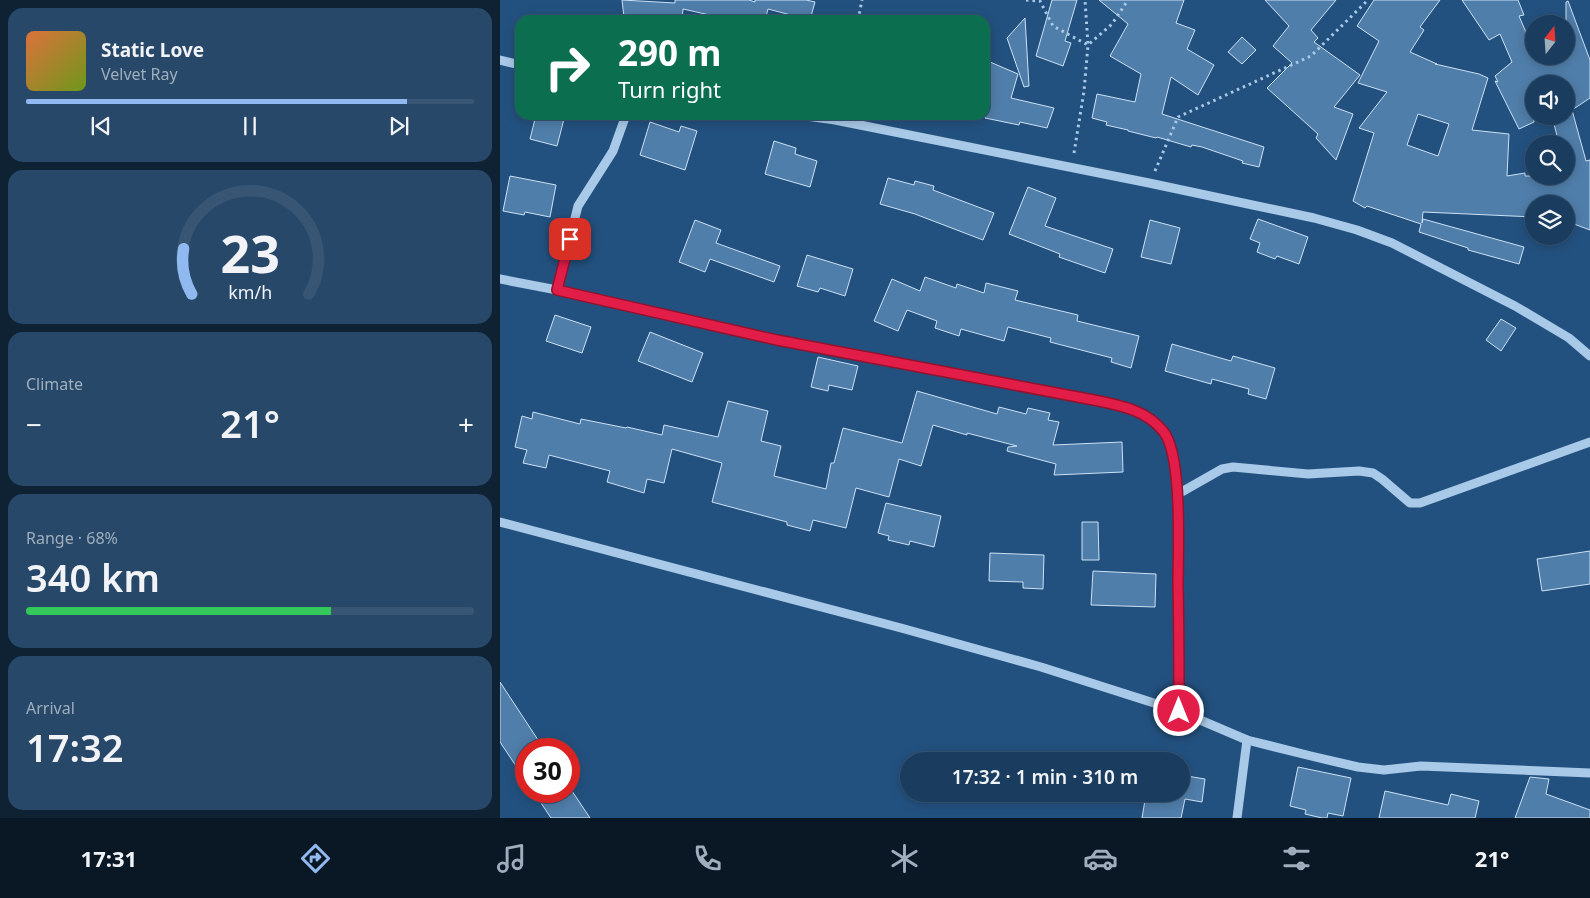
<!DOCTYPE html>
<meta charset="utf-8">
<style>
:root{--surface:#1a3d5f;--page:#274868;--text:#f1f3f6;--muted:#9faebd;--line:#385674;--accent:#90b9f0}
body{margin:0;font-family:"Noto Sans",sans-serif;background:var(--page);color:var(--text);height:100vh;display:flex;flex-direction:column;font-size:19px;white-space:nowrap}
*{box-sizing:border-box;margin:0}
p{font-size:16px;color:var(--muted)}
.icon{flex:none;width:28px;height:28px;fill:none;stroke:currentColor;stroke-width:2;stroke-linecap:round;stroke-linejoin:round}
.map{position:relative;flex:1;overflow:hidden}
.details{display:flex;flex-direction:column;gap:8px;padding:8px;background:#0e2234;width:500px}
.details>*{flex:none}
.banner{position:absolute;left:15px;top:15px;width:475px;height:105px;border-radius:15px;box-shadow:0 2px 12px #0003,0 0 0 1px var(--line);background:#0b6e4f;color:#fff;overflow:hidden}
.needle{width:32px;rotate:17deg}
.controls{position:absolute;left:1025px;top:15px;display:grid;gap:10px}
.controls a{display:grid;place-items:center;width:50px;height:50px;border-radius:50%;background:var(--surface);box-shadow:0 2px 12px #0003,0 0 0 1px var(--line);font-size:25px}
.speed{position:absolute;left:15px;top:738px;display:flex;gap:10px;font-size:25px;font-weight:700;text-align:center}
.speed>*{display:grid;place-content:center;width:65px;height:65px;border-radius:50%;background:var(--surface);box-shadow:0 2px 12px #0003,0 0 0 1px var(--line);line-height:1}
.speed .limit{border:8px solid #d22;background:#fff;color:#111}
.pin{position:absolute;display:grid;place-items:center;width:42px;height:42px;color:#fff;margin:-21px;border-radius:10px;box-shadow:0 2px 8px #0006}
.me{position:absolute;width:55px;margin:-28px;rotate:0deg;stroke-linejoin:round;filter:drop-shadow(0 0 4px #0008)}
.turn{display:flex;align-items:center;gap:18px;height:105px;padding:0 20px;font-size:22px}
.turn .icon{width:65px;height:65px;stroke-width:2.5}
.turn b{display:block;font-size:35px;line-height:42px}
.big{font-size:38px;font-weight:600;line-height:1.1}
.details .widget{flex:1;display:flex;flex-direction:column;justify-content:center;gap:8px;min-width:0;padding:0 18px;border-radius:15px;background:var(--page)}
.details .dial{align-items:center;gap:0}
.dial svg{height:130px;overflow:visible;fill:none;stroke:var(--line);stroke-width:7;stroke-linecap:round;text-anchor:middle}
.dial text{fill:var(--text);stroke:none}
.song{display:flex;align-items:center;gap:15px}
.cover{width:60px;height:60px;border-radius:8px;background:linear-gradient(135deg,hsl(20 70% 55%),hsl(80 70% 35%))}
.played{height:5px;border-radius:2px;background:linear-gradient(90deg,var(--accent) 85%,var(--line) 85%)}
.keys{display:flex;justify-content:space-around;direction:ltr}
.heat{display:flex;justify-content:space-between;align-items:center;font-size:28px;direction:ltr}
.charge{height:8px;border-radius:4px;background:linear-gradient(90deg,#34c759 68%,var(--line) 0)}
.trip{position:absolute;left:400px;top:752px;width:290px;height:50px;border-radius:25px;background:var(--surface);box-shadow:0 2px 12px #0003,0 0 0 1px var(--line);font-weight:600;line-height:50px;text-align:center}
.dock{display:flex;height:80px;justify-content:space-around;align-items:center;background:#0a1826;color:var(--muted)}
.dock .icon{width:35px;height:35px}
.dock .selected{color:var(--accent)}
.dock b{font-size:22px;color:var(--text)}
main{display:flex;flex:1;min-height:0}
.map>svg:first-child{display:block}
</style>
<main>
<section class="details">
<div class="widget">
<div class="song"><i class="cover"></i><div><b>Static Love</b><p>Velvet Ray</p></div></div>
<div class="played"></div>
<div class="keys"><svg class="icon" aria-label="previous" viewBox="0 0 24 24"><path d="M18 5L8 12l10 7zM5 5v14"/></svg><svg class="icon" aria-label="pause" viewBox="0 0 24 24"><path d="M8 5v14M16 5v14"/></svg><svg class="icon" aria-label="next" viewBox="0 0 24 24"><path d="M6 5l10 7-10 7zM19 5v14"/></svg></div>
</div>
<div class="widget dial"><svg viewBox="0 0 100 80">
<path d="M14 69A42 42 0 1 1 86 69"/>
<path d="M14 69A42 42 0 0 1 9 41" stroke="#90b9f0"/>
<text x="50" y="56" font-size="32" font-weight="700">23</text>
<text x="50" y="72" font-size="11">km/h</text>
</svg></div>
<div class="widget"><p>Climate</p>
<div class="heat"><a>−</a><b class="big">21°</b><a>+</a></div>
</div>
<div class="widget"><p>Range · 68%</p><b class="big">340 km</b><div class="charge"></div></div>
<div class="widget"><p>Arrival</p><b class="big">17:32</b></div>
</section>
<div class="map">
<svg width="1090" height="818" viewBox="0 0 1090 818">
<rect width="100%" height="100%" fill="#23517f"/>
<!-- building -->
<g fill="#507eaa" stroke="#cce1f5" fill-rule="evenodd">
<polygon points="122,0 175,3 175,0 249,0 255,2 255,0 306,0 315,2 310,20 268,9 265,20 232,20 183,9 182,20 139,20 139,16 124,17"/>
<polygon points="552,0 577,0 565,41 571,43 563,66 536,56"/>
<polygon points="599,0 684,0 676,23 695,30 687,49 714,65 698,95 671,77 662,114 764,147 759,167 742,163 743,161 702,147 692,145 691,147 657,137 656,138 628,131 628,130 606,125 607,122 592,118 597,94 635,102 641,74 610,56 628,24"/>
<polygon points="765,0 836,0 811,30 818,38 814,42 860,75 834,107 853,114 836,160 816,138 818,134 767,88 792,63 773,46 789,26"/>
<path d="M874 0H940L920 27 924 30 910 52 937 64H935L979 74 988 78 972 130 1009 134 1007 176 1025 173V176H1066V144H1059L1052 116H1066V84H1034V122L1019 129 995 81 998 82 995 76 1012 62 1000 34 989 40 962 0H1018L1024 15 1019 16 1034 51V56H1066V2L1068 1 1090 60V98L1072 110 1086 161 1090 160V230L1066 221V204H1034V217L923 212 922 223 923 219 1024 247 1019 264 968 250V248L919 232 921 224 867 206 865 208 853 201 874 133 859 128 887 92 858 83 879 41 857 26ZM918 114 949 124 938 156 907 145Z"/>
<polygon points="525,18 529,86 524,87 507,38"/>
<polygon points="742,37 756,50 742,64 728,52"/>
<polygon points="490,62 518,74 511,98 554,108 547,128 520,122 519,125 485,118 485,75"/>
<polygon points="36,115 65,115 57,146 30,139"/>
<polygon points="150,122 179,132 181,126 197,131 185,170 140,155"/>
<polygon points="274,141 296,148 295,154 317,161 310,187 265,174"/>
<polygon points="10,176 56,185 50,217 25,212 24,215 3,211"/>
<polygon points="388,178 414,185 415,181 434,186 433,190 494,213 483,240 415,214 380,204"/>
<polygon points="528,187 556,198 545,226 613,249 605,273 559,257 560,254 509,234"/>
<polygon points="758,219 808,237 799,264 777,256 775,259 757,252 760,243 750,239"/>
<polygon points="195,220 221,230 216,243 280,266 274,282 210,259 205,272 179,262"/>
<polygon points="650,220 680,228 671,264 641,257"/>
<polygon points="307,255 353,269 345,296 320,288 318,292 297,286"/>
<polygon points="425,277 456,288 457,284 484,293 486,283 518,291 515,300 578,315 577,321 639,336 631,368 611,362 612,358 550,342 551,338 508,327 504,341 461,329 459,336 435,328 437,321 407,310 398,331 374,321 392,279 420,291"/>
<polygon points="55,315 91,327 82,353 46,341"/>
<polygon points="1001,319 1016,328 1001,351 986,340"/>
<polygon points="150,332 203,353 192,382 138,361"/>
<polygon points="672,344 731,361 733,356 775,368 766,399 748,394 749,389 712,379 711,384 665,371"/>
<polygon points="318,357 358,366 352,390 329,385 328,391 311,387"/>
<polygon points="417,391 497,414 499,407 526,414 528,408 550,413 548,420 559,422 553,445 622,442 623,472 554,475 556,464 507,451 508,447 517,446 467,433 467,435 433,425 421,466 399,459 389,497 356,488 346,528 313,520 310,531 287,525 287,522 212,502 222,463 172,449 164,483 147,479 144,493 107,482 110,471 49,455 46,468 23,463 27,450 15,447 22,416 32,419 33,412 80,424 81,419 126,428 127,427 162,435 164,425 218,437 228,401 268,411 261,441 281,446 274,476 326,489 331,463 334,463 343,428 402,443"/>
<polygon points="386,503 441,516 434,547 410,541 409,545 388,540 389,536 378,533"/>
<polygon points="582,522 598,522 599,560 582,560"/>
<polygon points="1090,551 1090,584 1042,591 1037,559"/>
<polygon points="490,553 544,555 543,589 523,588 523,582 489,581"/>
<polygon points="593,571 656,574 655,607 591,605"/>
<polygon points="0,682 44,749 26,749 26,781 0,742"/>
<polygon points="798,767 851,778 843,816 828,813 827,818 822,818 805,814 806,810 790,806"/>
<polygon points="681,775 705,779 702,802 685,799 681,818 642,818 646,794 681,794"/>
<polygon points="1030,777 1049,779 1046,794 1090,810 1090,818 1015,818"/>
<polygon points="33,791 72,791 90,818 51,818"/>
<polygon points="885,791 948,805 951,794 979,801 975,818 879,818"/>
</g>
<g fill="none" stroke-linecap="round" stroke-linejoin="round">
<!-- path -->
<g stroke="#a8c9e7" stroke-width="3" stroke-dasharray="2.5 4" stroke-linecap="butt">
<polyline points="526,0 540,1 553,26 588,45 612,24 628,0"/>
<polyline points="358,20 362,0"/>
<polyline points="574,153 584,91 588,45 585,0"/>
<polyline points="655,171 678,117 811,56 868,0"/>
</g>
<!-- minor -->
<g stroke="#a8c9e7" stroke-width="9">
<polyline points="0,60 20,65"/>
<polyline points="299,115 335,120 649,183 814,218 857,230 892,243 1015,306 1069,338 1090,356"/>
<path d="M0 279 57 290 277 340 599 401C623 406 647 411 663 431 683 454 678 556 678 589 679 630 679 670 679 711"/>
<polyline points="57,290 78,206 113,151 126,115"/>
<polyline points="678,494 722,469 733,467 808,474 859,471 873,473 882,479 910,503 920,503 1090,442"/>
<polyline points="0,522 401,628 541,667 679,711 747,740 811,756 858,767 884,770 921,766 1090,773"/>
<polyline points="737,818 747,740"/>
</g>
</g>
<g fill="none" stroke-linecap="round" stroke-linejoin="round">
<!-- route casing -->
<g stroke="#92132f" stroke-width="12">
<path id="route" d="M70 239 57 290 277 340 599 401C623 406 647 411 663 431 683 454 678 553 678 585 679 627 679 669 679 711"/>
</g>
<!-- route -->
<use href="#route" stroke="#e11d48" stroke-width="9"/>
</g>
</svg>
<div class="controls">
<a><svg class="needle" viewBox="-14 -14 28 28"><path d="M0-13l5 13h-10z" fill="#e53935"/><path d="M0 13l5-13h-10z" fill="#9faebd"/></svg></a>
<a><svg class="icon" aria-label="sound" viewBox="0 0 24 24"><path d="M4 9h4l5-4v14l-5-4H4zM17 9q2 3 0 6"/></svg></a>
<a><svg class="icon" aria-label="search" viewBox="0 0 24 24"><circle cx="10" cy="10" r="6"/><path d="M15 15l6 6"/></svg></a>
<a><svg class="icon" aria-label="layers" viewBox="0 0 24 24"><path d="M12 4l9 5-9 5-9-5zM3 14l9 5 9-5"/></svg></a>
</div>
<div class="speed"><div class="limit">30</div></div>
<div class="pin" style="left:70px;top:239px;background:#d93025"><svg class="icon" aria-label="arrive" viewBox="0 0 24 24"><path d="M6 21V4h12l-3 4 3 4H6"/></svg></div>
<svg class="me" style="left:679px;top:711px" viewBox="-20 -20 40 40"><circle r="17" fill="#e11d48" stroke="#fff" stroke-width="3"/><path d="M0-11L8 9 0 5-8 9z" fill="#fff"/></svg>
<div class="trip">17:32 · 1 min · 310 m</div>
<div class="banner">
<div class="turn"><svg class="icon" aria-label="right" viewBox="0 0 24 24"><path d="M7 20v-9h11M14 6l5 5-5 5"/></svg><div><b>290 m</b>Turn right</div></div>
</div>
</div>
</main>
<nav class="dock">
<b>17:31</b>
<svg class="icon selected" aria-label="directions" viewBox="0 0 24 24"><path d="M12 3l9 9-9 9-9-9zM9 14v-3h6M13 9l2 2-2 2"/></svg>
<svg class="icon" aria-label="music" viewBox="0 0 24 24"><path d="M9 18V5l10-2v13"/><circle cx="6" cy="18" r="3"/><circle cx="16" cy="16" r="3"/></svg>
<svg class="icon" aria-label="phone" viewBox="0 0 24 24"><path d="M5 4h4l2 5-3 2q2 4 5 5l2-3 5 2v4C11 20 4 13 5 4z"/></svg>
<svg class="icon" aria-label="climate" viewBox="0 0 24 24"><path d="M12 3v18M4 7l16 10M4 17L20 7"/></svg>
<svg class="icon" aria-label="car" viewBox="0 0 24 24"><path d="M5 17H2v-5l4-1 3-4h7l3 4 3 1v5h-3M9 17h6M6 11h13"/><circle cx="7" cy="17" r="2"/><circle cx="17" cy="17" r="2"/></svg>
<svg class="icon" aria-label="filters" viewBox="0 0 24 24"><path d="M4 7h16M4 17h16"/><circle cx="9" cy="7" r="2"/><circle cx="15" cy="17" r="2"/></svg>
<b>21°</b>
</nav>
